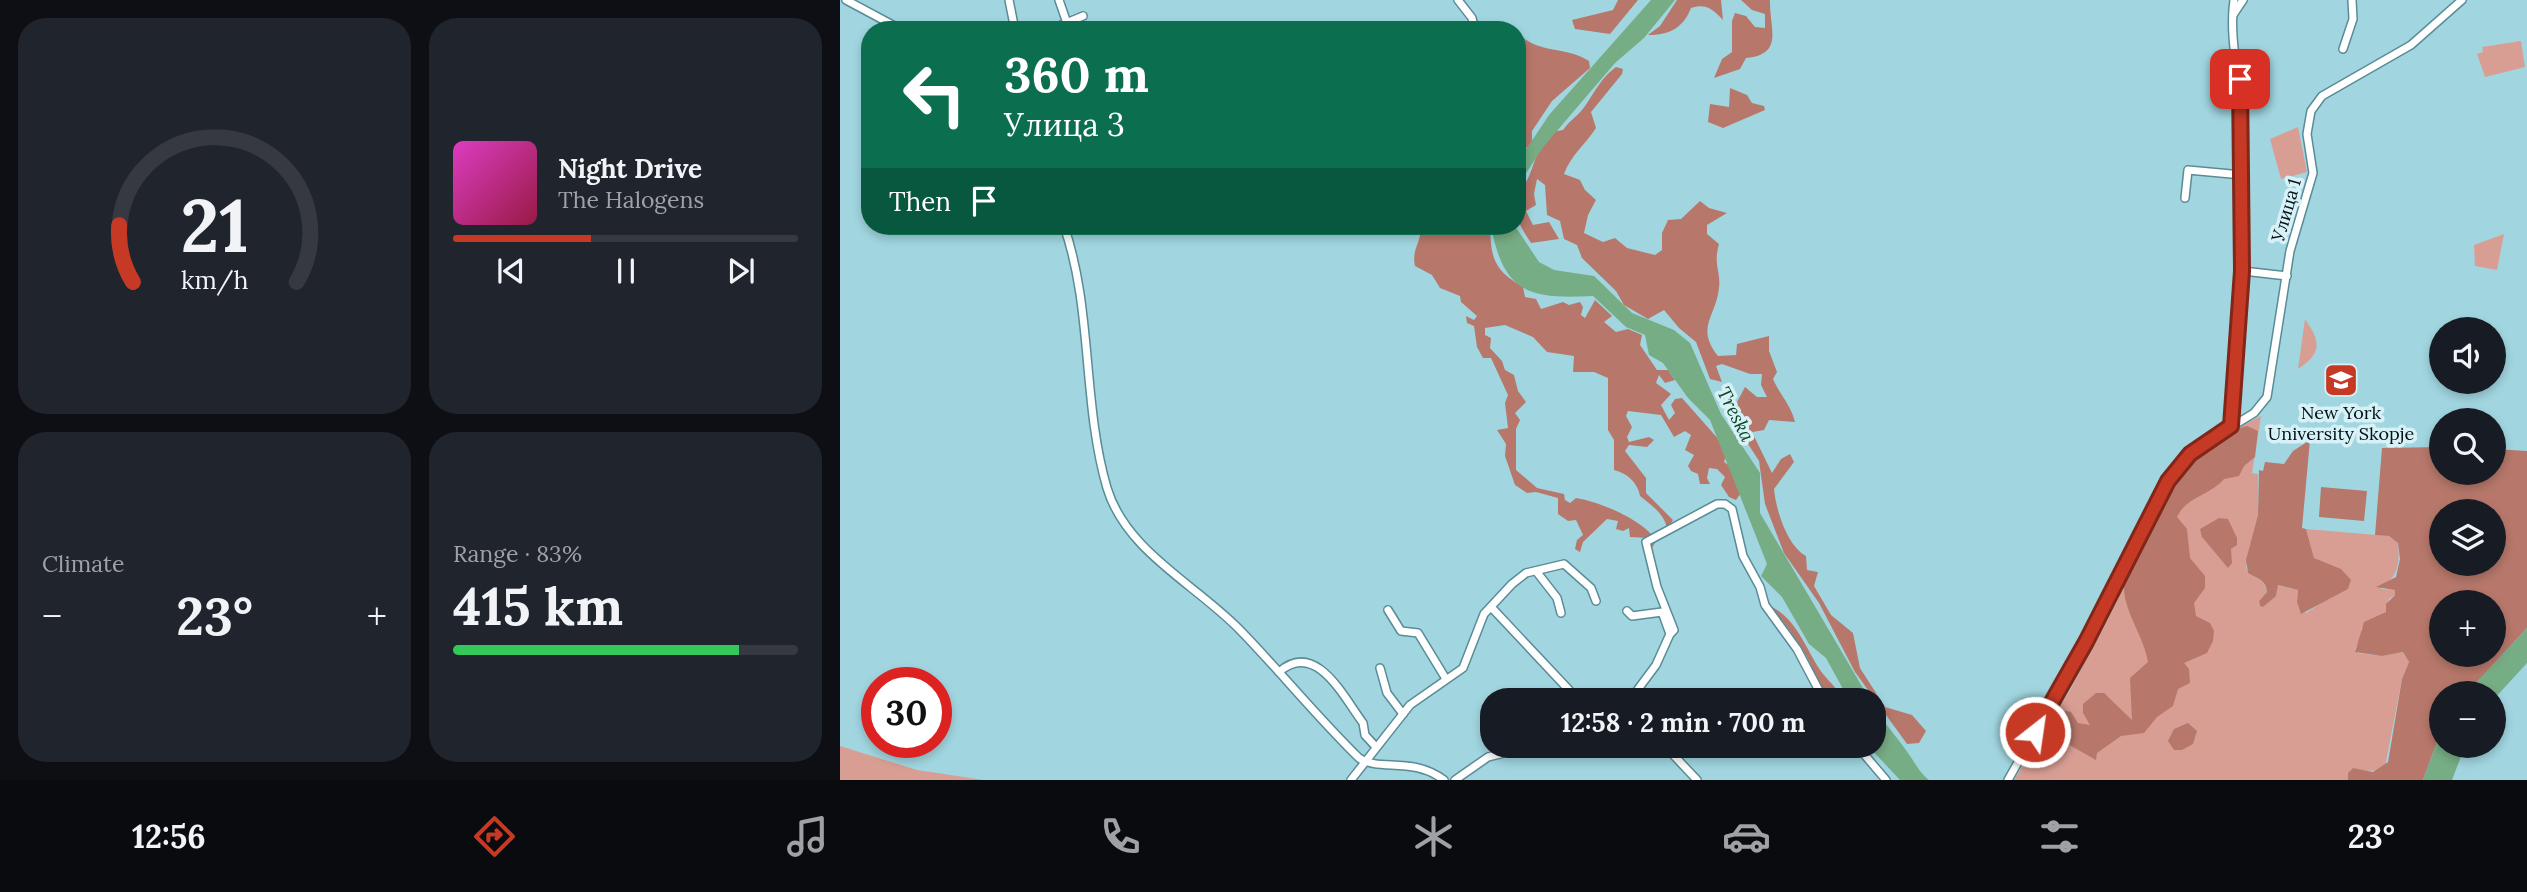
<!DOCTYPE html>
<meta charset="utf-8">
<style>
:root{--surface:#171b24;--page:#20242c;--text:#f1f3f6;--muted:#9ea1a6;--line:#363941;--accent:#c63a25}
body{margin:0;font-family:Lora,serif;background:var(--page);color:var(--text);height:100vh;display:flex;flex-direction:column;font-size:26px;white-space:nowrap}
*{box-sizing:border-box;margin:0}
p{font-size:23px;color:var(--muted)}
.icon{flex:none;width:38px;height:38px;fill:none;stroke:currentColor;stroke-width:2;stroke-linecap:round;stroke-linejoin:round}
.map{position:relative;flex:1;overflow:hidden}
.details{display:flex;flex-direction:column;gap:18px;padding:18px;background:#0d0f14;width:840px}
.details>*{flex:none}
.top-card{position:absolute;left:21px;top:21px;width:665px;height:214px;border-radius:28px;box-shadow:0 4px 10px #0003;background:#0b6e4f;color:#fff;overflow:hidden}
.buttons{position:absolute;left:1589px;top:317px;display:grid;gap:14px}
.buttons a{display:grid;place-items:center;width:77px;height:77px;border-radius:50%;background:var(--surface);box-shadow:0 4px 10px #0003;font-size:35px}
.speed{position:absolute;left:21px;top:667px;display:flex;gap:14px;font-size:35px;font-weight:700;text-align:center}
.speed>*{display:grid;place-content:center;width:91px;height:91px;border-radius:50%;background:var(--surface);box-shadow:0 4px 10px #0003;line-height:1}
.speed .limit{border:10px solid #d22;background:#fff;color:#111}
.pin{position:absolute;display:grid;place-items:center;width:60px;height:60px;color:#fff;margin:-30px;border-radius:14px;box-shadow:0 4px 10px #0006}
.me{position:absolute;width:77px;margin:-38px;rotate:30deg;stroke-linejoin:round;filter:drop-shadow(0 0 5px #0008)}
.turn{display:flex;align-items:center;gap:24px;height:147px;padding:0 28px;font-size:32px}
.turn .icon{width:91px;height:91px;stroke-width:2.5}
.turn b{display:block;font-size:49px;line-height:60px}
.then{display:flex;align-items:center;height:66px;padding:0 28px;background:#0003;gap:14px;font-size:26px}
.big{font-size:52px;font-weight:700;line-height:1.1}
.details .card{flex:1;display:flex;flex-direction:column;justify-content:center;gap:10px;min-width:0;padding:0 24px;border-radius:28px;background:var(--page)}
.details .dial{align-items:center;gap:0}
.dial svg{height:182px;overflow:visible;fill:none;stroke:var(--line);stroke-width:7;stroke-linecap:round;text-anchor:middle}
.dial text{fill:var(--text);stroke:none}
.song{display:flex;align-items:center;gap:21px}
.cover{width:84px;height:84px;border-radius:10px;background:linear-gradient(135deg,hsl(310 70% 55%),hsl(340 70% 35%))}
.played{height:7px;border-radius:4px;background:linear-gradient(90deg,var(--accent) 40%,var(--line) 40%)}
.keys{display:flex;justify-content:space-around;direction:ltr}
.heat{display:flex;justify-content:space-between;align-items:center;font-size:38px;direction:ltr}
.charge{height:10px;border-radius:5px;background:linear-gradient(90deg,#34c759 83%,var(--line) 0)}
.details .tiles{flex:1;display:grid;gap:18px;grid-template-columns:repeat(2,1fr)}
.trip{position:absolute;left:640px;top:688px;width:406px;height:70px;border-radius:28px;background:var(--surface);box-shadow:0 4px 10px #0003;font-weight:700;line-height:70px;text-align:center}
.tab-bar{display:flex;height:112px;justify-content:space-around;align-items:center;background:#090b0e;color:var(--muted)}
.tab-bar .icon{width:49px;height:49px}
.tab-bar .active{color:var(--accent)}
.tab-bar b{font-size:32px;color:var(--text)}
main{display:flex;flex:1;min-height:0}
.map>svg:first-child{display:block}
</style>
<main>
<section class="details">
<div class="tiles">
<div class="card dial"><svg viewBox="0 0 100 80">
<path d="M14 69A42 42 0 1 1 86 69"/>
<path d="M14 69A42 42 0 0 1 8 44" stroke="#c63a25"/>
<text x="50" y="56" font-size="32" font-weight="700">21</text>
<text x="50" y="72" font-size="11">km/h</text>
</svg></div>
<div class="card">
<div class="song"><i class="cover"></i><div><b>Night Drive</b><p>The Halogens</p></div></div>
<div class="played"></div>
<div class="keys"><svg class="icon" aria-label="previous" viewBox="0 0 24 24"><path d="M18 5L8 12l10 7zM5 5v14"/></svg><svg class="icon" aria-label="pause" viewBox="0 0 24 24"><path d="M8 5v14M16 5v14"/></svg><svg class="icon" aria-label="next" viewBox="0 0 24 24"><path d="M6 5l10 7-10 7zM19 5v14"/></svg></div>
</div>
<div class="card"><p>Climate</p>
<div class="heat"><a>−</a><b class="big">23°</b><a>+</a></div>
</div>
<div class="card"><p>Range · 83%</p><b class="big">415 km</b><div class="charge"></div></div>
</div>
</section>
<div class="map">
<svg width="1687" height="780" viewBox="0 0 1687 780">
<rect width="100%" height="100%" fill="#a1d6e0"/>
<!-- green -->
<g fill="#d99e93">
<polygon points="1681,41 1685,67 1645,77 1637,54 1643,52 1642,47"/>
<polygon points="1458,127 1467,172 1441,179 1430,139"/>
<polygon points="1664,234 1657,270 1635,266 1634,245"/>
<path d="M1465 319C1481 342 1482 353 1458 369Z"/>
<path d="M1421 416 1412 473 1418 474V515L1406 567 1408 573C1418 579 1425 580 1427 592L1419 601 1420 606 1436 596 1437 585 1458 590 1457 602 1466 613 1498 592 1485 563 1474 558 1466 529 1549 536 1558 543C1560 565 1558 575 1541 589L1555 590V595L1549 599 1546 612 1521 628V637L1515 649 1518 653 1542 656 1563 652 1569 662 1562 679 1545 767C1531 775 1521 767 1508 773V780H1174L1229 692 1267 621 1283 589 1292 556 1392 431Z"/>
<polygon points="0,746 77,770 144,780 0,780"/>
</g>
<!-- forest -->
<g fill="#b7786b" fill-rule="evenodd">
<polygon points="778,0 798,0 770,34 735,29 732,20 773,10"/>
<path d="M837 0H881L883 20C873 10 867 3 851 8 843 28 830 35 808 35L820 26Z"/>
<path d="M901 0H930C929 28 945 54 906 58L900 69 874 78 882 59 892 52V21L895 13 906 16 915 27 925 28V14L912 10Z"/>
<path d="M682 37C704 54 725 46 749 61L750 68 712 101 692 131V142L677 159V46Z"/>
<path d="M776 67 783 69 782 74 751 112 756 128C745 145 731 155 724 174L740 180 745 190 756 200 748 215 744 233 763 242 775 238 787 248 815 255 822 250V233L828 220 841 219 860 201 869 208 887 213 867 225V234L879 244C873 265 881 271 879 288 876 317 855 327 878 356L896 355 897 344 929 336V351L937 372 933 379C940 395 951 405 955 422L929 420 924 430 912 432 932 473 941 459 950 454 954 462 934 489C936 510 947 546 966 556L967 570 978 572 974 586 991 615 1013 633 1020 668 1045 707 1072 715 1086 731 1079 743 1067 744 1015 672 979 603 944 553 925 504 919 461 878 397 886 392 897 402 905 387 917 397H927L921 385 922 374H910L882 364 876 366 882 382 870 379 856 342 839 328 824 310 808 319 784 305 776 291 742 258 737 245 724 239 720 221 707 215 705 185 697 179 694 194 696 205 686 211 693 225 709 222 719 239 691 243C674 217 671 210 686 182 691 174 693 164 697 155 702 147 708 143 711 132L723 130C730 120 739 115 745 106 756 90 761 78 776 67Z"/>
<polygon points="890,88 907,95 912,103 924,106 925,110 883,128 868,122 870,104 889,107"/>
<path d="M580 226H650C651 259 654 270 683 287L685 297 696 299 701 309 723 302 729 305 740 302 743 307 741 315 745 318 755 300 772 316 764 322 776 332 788 329 802 335 800 345 817 370H828L835 380 825 383 819 375 816 383 831 394 821 405 829 420 835 413 831 405 835 399 842 398 888 450 884 462 896 470 903 490 896 500 889 497 881 485 885 477 877 469 869 468 867 478 870 484H860L858 474 851 471 848 466 854 455 845 450 851 435 845 431 834 437 821 415 788 411 786 416 792 427 787 437 789 442 809 437 814 440 807 447 789 445 785 451 806 478V493L833 520 827 529C825 514 811 505 800 496 798 483 787 473 774 470V440L768 430V378L754 372H733L734 356 707 352 693 337 665 325 645 328V335L651 338 650 348 662 361 665 370 674 375 678 391 686 402 675 413 680 420 676 429V470L697 488 724 494 725 500 730 503 736 498C758 501 806 521 816 541L812 548 806 549 809 538 790 537 789 528 783 531 776 529 778 521 767 519 743 542 740 552 735 549 737 540 743 535 736 520 728 521 718 514V498L696 492 687 493 675 485 665 456 666 444 657 430 668 428 665 403 668 395 651 358H643L637 347 634 326 627 323 626 316 634 320 637 316 621 302 620 296 600 288 592 275 575 266C571 248 583 241 580 226Z"/>
<path d="M1407 426 1418 431 1415 457 1404 466 1399 476 1384 479C1371 495 1346 497 1337 517L1347 529 1350 558 1365 576V588L1354 603 1356 616 1370 623 1374 631 1373 641 1367 653 1344 663 1349 669 1350 683 1338 689 1333 706 1317 717 1304 733 1281 736 1257 753 1256 760 1224 742 1226 730 1219 728 1214 721 1222 710 1231 712 1238 723 1250 725 1243 713V704L1256 693H1264L1292 720 1290 678 1308 662C1304 637 1286 615 1284 590 1281 564 1328 481 1347 461 1362 444 1385 432 1407 426Z"/>
<path d="M1470 440 1462 528 1466 529 1474 558 1501 569 1511 580 1508 589 1461 614 1457 602 1458 590 1438 585 1436 596 1423 607 1420 606 1419 601 1427 592C1426 580 1418 579 1408 573L1406 560 1418 515 1419 470 1423 471 1425 462 1444 464 1453 451Z"/>
<path d="M1601 447V472H1654V449L1687 451V628L1627 693H1601V731L1583 780H1508V773L1513 768 1533 772 1548 762 1562 679 1569 662 1563 652 1542 656 1515 652 1524 622 1546 612V604L1555 595V590L1536 587 1556 577 1560 559 1558 543 1549 536 1535 535 1542 448ZM1601 511H1654V564H1601ZM1601 602H1654V654H1601Z"/>
<polygon points="1481,487 1527,491 1524,521 1479,517"/>
<polygon points="1379,518 1388,519 1397,538 1397,545 1391,549 1392,563 1388,568 1362,537 1360,529"/>
<path d="M930 606C956 618 965 647 980 670 988 681 997 687 1003 700H989L977 686C977 664 945 623 930 606Z"/>
<polygon points="1348,723 1357,731 1353,744 1342,750 1334,750 1328,741 1334,729"/>
</g>
<!-- water -->
<g fill="#77ad84">
<polygon points="811,0 835,0 804,38 775,63 704,146 677,187 677,163 709,115"/>
<path d="M651 226H675L699 262 714 270 754 276 792 313 834 330 850 343 881 414 920 473V513L1030 700H1009L986 658 969 644 942 597 921 576 927 564 870 420 848 398 823 363 809 355 805 335 786 327 753 296C689 299 664 294 651 226Z"/>
<polygon points="1687,628 1687,663 1654,699 1654,693 1627,693"/>
<path d="M1034 708C1045 724 1058 738 1068 753 1076 764 1079 772 1089 780H1060L1028 746H1034Z"/>
<polygon points="1601,731 1601,746 1625,746 1612,780 1583,780"/>
</g>
<g fill="none" stroke-linecap="round" stroke-linejoin="round">
<!-- street casing -->
<g stroke="#598c96" stroke-width="10">
<g id="street">
<polyline points="6,0 62,30"/>
<polyline points="169,0 175,30"/>
<polyline points="219,0 227,23"/>
<polyline points="618,0 632,18 635,30"/>
<polyline points="1393,15 1403,0"/>
<polyline points="209,30 243,16"/>
<polyline points="1503,49 1513,19 1512,0"/>
<polyline points="1345,198 1348,170 1402,175"/>
<path d="M224 226C253 310 242 402 267 488 286 551 355 584 399 629 440 671 477 717 519 758 540 772 572 756 604 780"/>
<polyline points="1403,271 1447,276"/>
<path d="M1391 426C1399 327 1404 228 1403 127 1402 85 1388 42 1394 0"/>
<polyline points="696,571 717,598 721,613"/>
<polyline points="652,608 729,690"/>
<polyline points="548,610 561,631 578,633 606,679"/>
<polyline points="787,611 792,616 822,612 830,634 816,665 790,700"/>
<polyline points="830,634 834,630 817,587 806,542 877,504 885,504 892,509 903,556 920,587 925,605 957,649 984,700"/>
<polyline points="540,668 547,693 563,714"/>
<path d="M439 672C476 639 504 698 523 723L525 735 536 747"/>
<polyline points="674,693 680,700"/>
<polyline points="825,746 857,780"/>
<polyline points="1017,746 1046,780"/>
<polyline points="511,780 570,705 623,668 644,614 672,584 686,573 724,564 751,588 756,601"/>
<polyline points="615,780 648,757 693,746"/>
<polyline points="1168,780 1246,642 1328,481 1360,446 1414,413 1427,397 1450,251 1473,173 1467,134 1471,111 1482,96 1571,45 1622,0"/>
</g>
</g>
<!-- street -->
<use href="#street" stroke="#fff" stroke-width="7"/>
</g>
<g fill="none" stroke-linecap="round" stroke-linejoin="round">
<!-- route casing -->
<g stroke="#812618" stroke-width="18">
<polyline id="route" points="1195,732 1246,642 1328,481 1350,454 1391,426 1402,271 1400,79"/>
</g>
<!-- route -->
<use href="#route" stroke="#c63a25" stroke-width="12"/>
</g>
<!-- icons -->
<defs>
<g id="university-square" transform="scale(1.75)"><rect x="-9" y="-9" width="18" height="18" rx="4" fill="#c63a25" stroke="#d7f1f7"/><path d="M0-5L7-2L0 1L-7-2ZM-4 1L0 2.5L4 1V4Q0 6-4 4Z" fill="#fff"/></g>
</defs>
<g fill-rule="evenodd">
<use href="#university-square" x="1501" y="380"/>
</g>
<g text-anchor="middle" dominant-baseline="central" stroke-width="7" stroke-linejoin="round" paint-order="stroke">
<!-- street labels -->
<g font-size="18" fill="#011216" stroke="#d7f1f7">
<text transform="translate(1446 210) rotate(-74)">Улица 1</text>
</g>
<!-- poi labels -->
<g font-size="18" fill="#011216" stroke="#d7f1f7">
<text x="1501" y="412">New York<tspan x="1501" dy="21">University Skopje</tspan></text>
</g>
<!-- water labels -->
<g font-size="19" font-style="italic" fill="#084923" stroke="#d7f1f7">
<text transform="translate(896 414) rotate(63)">Treska</text>
</g>
</g>
</svg>
<div class="buttons">
<a><svg class="icon" aria-label="sound" viewBox="0 0 24 24"><path d="M4 9h4l5-4v14l-5-4H4zM17 9q2 3 0 6"/></svg></a>
<a><svg class="icon" aria-label="search" viewBox="0 0 24 24"><circle cx="10" cy="10" r="6"/><path d="M15 15l6 6"/></svg></a>
<a><svg class="icon" aria-label="layers" viewBox="0 0 24 24"><path d="M12 4l9 5-9 5-9-5zM3 14l9 5 9-5"/></svg></a>
<a>+</a>
<a>−</a>
</div>
<div class="speed"><div class="limit">30</div></div>
<div class="pin" style="left:1400px;top:79px;background:#d93025"><svg class="icon" aria-label="arrive" viewBox="0 0 24 24"><path d="M6 21V4h12l-3 4 3 4H6"/></svg></div>
<svg class="me" style="left:1195px;top:732px" viewBox="-20 -20 40 40"><circle r="17" fill="#c63a25" stroke="#fff" stroke-width="3"/><path d="M0-11L8 9 0 5-8 9z" fill="#fff"/></svg>
<div class="trip">12:58 · 2 min · 700 m</div>
<div class="top-card">
<div class="turn"><svg class="icon" aria-label="left" viewBox="0 0 24 24"><path d="M17 20v-9H6M10 6l-5 5 5 5"/></svg><div><b>360 m</b>Улица 3</div></div>
<div class="then">Then<svg class="icon" aria-label="arrive" viewBox="0 0 24 24"><path d="M6 21V4h12l-3 4 3 4H6"/></svg></div>
</div>
</div>
</main>
<nav class="tab-bar">
<b>12:56</b>
<svg class="icon active" aria-label="directions" viewBox="0 0 24 24"><path d="M12 3l9 9-9 9-9-9zM9 14v-3h6M13 9l2 2-2 2"/></svg>
<svg class="icon" aria-label="music" viewBox="0 0 24 24"><path d="M9 18V5l10-2v13"/><circle cx="6" cy="18" r="3"/><circle cx="16" cy="16" r="3"/></svg>
<svg class="icon" aria-label="phone" viewBox="0 0 24 24"><path d="M5 4h4l2 5-3 2q2 4 5 5l2-3 5 2v4C11 20 4 13 5 4z"/></svg>
<svg class="icon" aria-label="climate" viewBox="0 0 24 24"><path d="M12 3v18M4 7l16 10M4 17L20 7"/></svg>
<svg class="icon" aria-label="car" viewBox="0 0 24 24"><path d="M5 17H2v-5l4-1 3-4h7l3 4 3 1v5h-3M9 17h6M6 11h13"/><circle cx="7" cy="17" r="2"/><circle cx="17" cy="17" r="2"/></svg>
<svg class="icon" aria-label="filters" viewBox="0 0 24 24"><path d="M4 7h16M4 17h16"/><circle cx="9" cy="7" r="2"/><circle cx="15" cy="17" r="2"/></svg>
<b>23°</b>
</nav>
